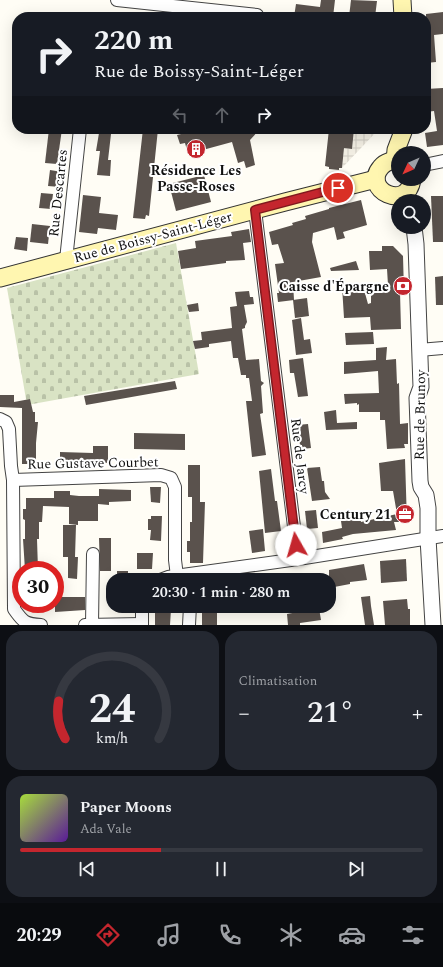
<!DOCTYPE html>
<html lang="fr">
<meta charset="utf-8">
<style>
:root{--surface:#171b24;--page:#242831;--text:#f1f3f6;--muted:#9ea1a6;--line:#363941;--accent:#c4262e}
body{margin:0;font-family:Spectral,serif;background:var(--page);color:var(--text);height:100vh;display:flex;flex-direction:column;font-size:15px;white-space:nowrap}
*{box-sizing:border-box;margin:0}
p{font-size:13px;color:var(--muted)}
.icon{flex:none;width:22px;height:22px;fill:none;stroke:currentColor;stroke-width:2;stroke-linecap:round;stroke-linejoin:round}
.map{position:relative;height:625px;overflow:hidden}
.sheet{display:flex;flex-direction:column;gap:6px;padding:6px;background:#0d0f14;flex:1}
.sheet>*{flex:none}
.banner{position:absolute;left:12px;top:12px;width:419px;height:122px;border-radius:16px;box-shadow:0 4px 16px #0002;background:#171b24;color:var(--text);overflow:hidden}
.needle{width:26px;rotate:226deg}
.controls{position:absolute;left:391px;top:146px;display:grid;gap:8px}
.controls a{display:grid;place-items:center;width:40px;height:40px;border-radius:50%;background:var(--surface);box-shadow:0 4px 16px #0002;font-size:20px}
.speed{position:absolute;left:12px;top:561px;display:flex;gap:8px;font-size:20px;font-weight:700;text-align:center}
.speed>*{display:grid;place-content:center;width:52px;height:52px;border-radius:50%;background:var(--surface);box-shadow:0 4px 16px #0002;line-height:1}
.speed .limit{border:6px solid #d22;background:#fff;color:#111}
.pin{position:absolute;display:grid;place-items:center;width:34px;height:34px;color:#fff;margin:-17px;border:2px solid #fff;border-radius:50%;box-shadow:0 1px 4px #0007}
.me{position:absolute;width:44px;margin:-22px;rotate:353deg;stroke-linejoin:round;filter:drop-shadow(0 0 3px #0008)}
.turn{display:flex;align-items:center;gap:14px;height:84px;padding:0 16px;font-size:18px}
.turn .icon{width:52px;height:52px;stroke-width:2.5}
.turn b{display:block;font-size:28px;line-height:34px}
.lanes{display:flex;align-items:center;height:38px;padding:0 16px;background:#0003;justify-content:center;gap:20px;direction:ltr}
.lanes .off{opacity:.35}
.big{font-size:30px;font-weight:600;line-height:1.1}
.sheet .widget{flex:1;display:flex;flex-direction:column;justify-content:center;gap:6px;min-width:0;padding:0 14px;border-radius:16px;background:var(--page)}
.sheet .dial{align-items:center;gap:0}
.dial svg{height:104px;overflow:visible;fill:none;stroke:var(--line);stroke-width:7;stroke-linecap:round;text-anchor:middle}
.dial text{fill:var(--text);stroke:none}
.song{display:flex;align-items:center;gap:12px}
.cover{width:48px;height:48px;border-radius:6px;background:linear-gradient(135deg,hsl(80 70% 55%),hsl(270 70% 35%))}
.played{height:4px;border-radius:2px;background:linear-gradient(90deg,var(--accent) 35%,var(--line) 35%)}
.keys{display:flex;justify-content:space-around;direction:ltr}
.heat{display:flex;justify-content:space-between;align-items:center;font-size:22px;direction:ltr}
.sheet .tiles{flex:1;display:grid;gap:6px;grid-template-columns:1fr 1fr}
.widget:last-child{grid-column:span 2}
.trip{position:absolute;left:106px;top:573px;width:230px;height:40px;border-radius:16px;background:var(--surface);box-shadow:0 4px 16px #0002;font-weight:600;line-height:40px;text-align:center}
.tabs{display:flex;height:64px;justify-content:space-around;align-items:center;background:#090b0e;color:var(--muted)}
.tabs .icon{width:28px;height:28px}
.tabs .on{color:var(--accent)}
.tabs b{font-size:18px;color:var(--text)}
.map>svg:first-child{display:block}
</style>
<div class="map">
<svg width="443" height="625" viewBox="0 0 443 625">
<defs>
<pattern id="cemetery-stones" width="16" height="16" patternUnits="userSpaceOnUse"><rect width="16" height="16" fill="#d9e3c4"/><path d="M2 7V4a2 2 0 0 1 4 0v3zM10 15v-3a2 2 0 0 1 4 0v3z" fill="#b9c2a7"/></pattern>
<pattern id="plaza-grid" width="8" height="8" patternUnits="userSpaceOnUse"><rect width="8" height="8" fill="#f1ede2"/><path d="M0 4h8M4 0v8" fill="none" stroke="#cecac1"/></pattern>
</defs>
<rect width="100%" height="100%" fill="#fffdf5"/>
<!-- cemetery -->
<polygon fill="url(#cemetery-stones)" points="176,243 199,374 27,405 7,288"/>
<!-- plaza -->
<polygon fill="url(#plaza-grid)" points="363,129 379,129 342,168 344,148 352,149 354,134 359,134 362,132"/>
<!-- building -->
<g fill="#5a524d">
<polygon points="321,0 335,0 333,17 294,17 296,4 320,7"/>
<polygon points="351,0 377,1 375,17 349,17"/>
<polygon points="443,12 443,34 434,35 436,62 426,63 426,14"/>
<polygon points="443,88 443,145 427,147 425,133 437,131 434,111 426,112 426,89"/>
<polygon points="49,129 62,129 57,164 45,163"/>
<polygon points="143,129 158,129 149,216 146,215 145,219 133,218"/>
<polygon points="202,129 260,129 250,140 255,165 246,168 244,161 238,163 232,142 188,154 185,143 180,144 177,135"/>
<polygon points="329,129 354,129 352,149 344,148 342,168 339,168 339,170 329,169 329,167 325,166"/>
<polygon points="99,133 111,134 108,160 111,160 110,176 97,175 100,151 96,151"/>
<polygon points="50,170 62,172 60,187 48,186"/>
<polygon points="204,175 211,202 176,211 169,184"/>
<polygon points="41,193 53,194 51,209 39,208"/>
<polygon points="83,195 101,197 99,213 118,215 116,230 98,228 97,234 79,232"/>
<polygon points="431,196 443,196 443,242 433,242"/>
<polygon points="361,200 367,225 343,232 345,238 337,240 334,227 313,233 312,242 321,277 293,282 294,300 278,302 277,293 279,293 275,264 284,263 278,244 272,245 269,232 293,225 292,223 306,219 305,216 329,209 329,208"/>
<polygon points="32,224 50,226 48,244 30,242"/>
<polygon points="249,229 251,242 243,243 245,260 226,261 226,263 181,269 178,251 196,248 195,241 232,236 231,232"/>
<polygon points="16,237 28,238 27,251 14,249"/>
<polygon points="382,246 393,246 403,256 404,292 400,292 401,329 371,330 370,317 344,318 342,286 363,286 368,304 371,303 371,285 388,285 387,269 370,270 369,251 382,251"/>
<polygon points="356,261 359,270 331,271 330,268"/>
<polygon points="443,276 443,305 436,305 435,277"/>
<polygon points="249,291 250,297 253,297 254,304 244,305 247,322 245,326 245,328 242,329 246,360 259,359 261,381 264,383 261,386 263,413 260,414 266,455 252,457 246,401 252,401 249,378 246,378 246,375 241,375 238,358 233,358 231,341 209,344 209,347 195,349 193,341 202,340 201,332 232,328 230,307 237,306 235,292"/>
<polygon points="307,298 309,316 295,318 293,300"/>
<polygon points="198,303 199,311 189,312 187,305"/>
<polygon points="301,318 304,340 310,339 312,353 296,355 292,320"/>
<polygon points="373,332 374,344 346,345 345,333"/>
<polygon points="387,347 386,360 396,359 397,384 399,383 400,424 408,423 408,444 404,444 405,448 387,449 385,420 380,420 380,412 359,412 359,404 357,405 357,403 345,404 344,394 379,393 378,371 344,374 344,362 376,360 376,348"/>
<polygon points="303,358 308,396 298,397 294,373 290,373 289,360"/>
<polygon points="175,381 177,389 86,405 84,396"/>
<polygon points="0,395 14,395 14,402 30,399 33,412 35,412 35,422 38,422 36,443 36,464 22,464 22,408 0,407"/>
<polygon points="336,410 337,423 357,422 357,429 326,430 324,412"/>
<polygon points="308,424 311,448 302,449 302,445 300,445 297,425"/>
<polygon points="134,433 185,434 185,450 134,449"/>
<polygon points="93,446 108,446 108,463 93,462 93,466 60,465 60,452 93,453"/>
<polygon points="405,459 407,522 394,522 396,530 353,534 342,537 343,539 323,543 322,532 342,528 341,521 360,518 361,522 397,514 393,491 381,491 379,463"/>
<polygon points="188,465 200,465 200,502 205,502 203,563 190,563 190,552 187,552 187,541 190,541 190,522 192,522 192,497 188,497"/>
<polygon points="320,467 322,481 324,481 325,492 330,499 312,501 307,468"/>
<polygon points="271,469 275,501 277,501 281,531 265,533 259,471"/>
<polygon points="150,487 161,487 160,503 151,502"/>
<polygon points="99,489 131,490 131,501 109,502 109,505 98,504 98,521 78,521 78,525 69,524 69,507 43,506 42,522 39,522 39,539 37,539 38,570 25,570 23,539 25,539 25,520 23,519 23,509 26,509 26,498 54,498 54,491 70,491 70,495 79,496 99,496"/>
<polygon points="316,510 318,528 307,529 305,511"/>
<polygon points="151,516 162,516 161,541 150,540 151,530 148,530 148,519 151,519"/>
<polygon points="63,525 76,525 75,557 78,557 77,579 68,578 68,557 63,557"/>
<polygon points="263,529 265,551 252,553 249,531"/>
<polygon points="99,538 111,538 111,571 100,571"/>
<polygon points="137,553 153,553 152,569 137,569"/>
<polygon points="406,559 407,581 381,583 380,561"/>
<polygon points="364,564 367,580 350,582 350,584 329,588 329,570"/>
<rect x="117" y="571" width="11" height="9"/>
<polygon points="370,596 371,606 374,625 365,625 361,597"/>
<polygon points="55,597 85,597 85,610 55,612"/>
<polygon points="407,599 408,609 410,609 410,625 385,625 383,601"/>
<rect x="202" y="606" width="15" height="19"/>
<polygon points="319,608 321,620 300,623 300,625 288,625 287,614"/>
<polygon points="155,609 171,609 170,625 155,625"/>
</g>
<g fill="none" stroke-linecap="round" stroke-linejoin="round">
<!-- minor casing -->
<g stroke="#444" stroke-width="14">
<g id="minor">
<polyline points="117,0 257,15"/>
<polyline points="424,165 443,161"/>
<polyline points="255,210 298,559 443,536"/>
<polyline points="66,260 80,129"/>
<polyline points="419,350 443,348"/>
<path d="M0 419 6 422 9 429 11 466 13 480 14 609C23 622 25 624 41 625"/>
<polyline points="13,480 161,475 171,478 175,487 175,560 177,576"/>
<polyline points="160,580 168,577 298,559"/>
<polyline points="85,625 142,624"/>
<polyline points="92,625 93,554"/>
<polyline points="142,625 142,606"/>
<polyline points="189,625 190,606"/>
</g>
</g>
<!-- tertiary casing -->
<g stroke="#444" stroke-width="17">
<polyline id="tertiary" points="414,227 416,244 421,387 417,398 420,481 421,487 426,495 428,508 428,538 433,625"/>
</g>
<!-- secondary casing -->
<g stroke="#333" stroke-width="19">
<g id="secondary">
<polyline points="402,0 403,17"/>
<polyline points="395,161 396,150 404,129"/>
<path d="M398 161C392 160 385 162 381 167 361 190 408 212 412 179"/>
<polyline points="0,278 285,202 376,179"/>
</g>
</g>
<!-- minor -->
<use href="#minor" stroke="#fff" stroke-width="12"/>
<!-- tertiary -->
<use href="#tertiary" stroke="#fff" stroke-width="15"/>
<!-- secondary -->
<use href="#secondary" stroke="#fff6b0" stroke-width="17"/>
</g>
<g fill="none" stroke-linecap="round" stroke-linejoin="round">
<!-- route casing -->
<g stroke="#7f191e" stroke-width="10">
<polyline id="route" points="296,545 255,210 338,188"/>
</g>
<!-- route -->
<use href="#route" stroke="#c4262e" stroke-width="7"/>
</g>
<!-- icons -->
<defs>
<g id="building-disc" transform="scale(1)"><circle r="9.5" fill="#c4262e" stroke="#fff"/><path d="M-4-6H4V6H1V3H-1V6H-4ZM-2.5-4.3h1.7v1.8h-1.7ZM.8-4.3h1.7v1.8H.8ZM-2.5-1h1.7V.8h-1.7ZM.8-1h1.7V.8H.8Z" fill="#fff"/></g>
<g id="bank-disc" transform="scale(1)"><circle r="9.5" fill="#c4262e" stroke="#fff"/><path d="M-6-4H6V4H-6ZM0-2.3a2.3 2.3 0 1 0 0 4.6a2.3 2.3 0 1 0 0-4.6Z" fill="#fff"/></g>
<g id="office-disc" transform="scale(1)"><circle r="9.5" fill="#c4262e" stroke="#fff"/><path d="M-6-3h4V-5.5h4V-3h4V5H-6ZM-1-4.5V-3h2v-1.5ZM-6 0V1H6V0Z" fill="#fff"/></g>
</defs>
<g fill-rule="evenodd">
<use href="#building-disc" x="196" y="149"/>
<use href="#bank-disc" x="403" y="286"/>
<use href="#office-disc" x="405" y="514"/>
</g>
<g text-anchor="middle" dominant-baseline="central" stroke-width="4" stroke-linejoin="round" paint-order="stroke">
<!-- poi labels -->
<g font-size="14" font-weight="bold" fill="#111" stroke="#fff" text-anchor="end">
<text x="196" y="170" text-anchor="middle">Résidence Les<tspan x="196" dy="16">Passe-Roses</tspan></text>
<text x="389" y="286">Caisse d'Épargne</text>
<text x="391" y="514">Century 21</text>
</g>
<!-- street labels -->
<g font-size="14" fill="#111" stroke="#fff">
<text transform="translate(58 193) rotate(-84)">Rue Descartes</text>
<text transform="translate(153 237) rotate(-15)">Rue de Boissy-Saint-Léger</text>
<text transform="translate(420 415) rotate(-89)">Rue de Brunoy</text>
<text transform="translate(300 456) rotate(83)">Rue de Jarcy</text>
<text transform="translate(93 463) rotate(-1)">Rue Gustave Courbet</text>
</g>
</g>
</svg>
<div class="controls">
<a><svg class="needle" viewBox="-14 -14 28 28"><path d="M0-13l5 13h-10z" fill="#e53935"/><path d="M0 13l5-13h-10z" fill="#9ea1a6"/></svg></a>
<a><svg class="icon" aria-label="search" viewBox="0 0 24 24"><circle cx="10" cy="10" r="6"/><path d="M15 15l6 6"/></svg></a>
</div>
<div class="speed"><div class="limit">30</div></div>
<div class="pin" style="left:338px;top:188px;background:#d93025"><svg class="icon" aria-label="arrive" viewBox="0 0 24 24"><path d="M6 21V4h12l-3 4 3 4H6"/></svg></div>
<svg class="me" style="left:296px;top:545px" viewBox="-20 -20 40 40"><circle r="19" fill="#fff"/><path d="M0-13L10 11 0 6-10 11z" fill="#c4262e"/></svg>
<div class="trip">20:30 · 1 min · 280 m</div>
<div class="banner">
<div class="turn"><svg class="icon" aria-label="right" viewBox="0 0 24 24"><path d="M7 20v-9h11M14 6l5 5-5 5"/></svg><div><b>220 m</b>Rue de Boissy-Saint-Léger</div></div>
<div class="lanes"><svg class="icon off" aria-label="left" viewBox="0 0 24 24"><path d="M17 20v-9H6M10 6l-5 5 5 5"/></svg><svg class="icon off" aria-label="ahead" viewBox="0 0 24 24"><path d="M12 20V5M6 11l6-6 6 6"/></svg><svg class="icon" aria-label="right" viewBox="0 0 24 24"><path d="M7 20v-9h11M14 6l5 5-5 5"/></svg></div>
</div>
</div>
<section class="sheet">
<div class="tiles">
<div class="widget dial"><svg viewBox="0 0 100 80">
<path d="M14 69A42 42 0 1 1 86 69"/>
<path d="M14 69A42 42 0 0 1 9 40" stroke="#c4262e"/>
<text x="50" y="56" font-size="32" font-weight="700">24</text>
<text x="50" y="72" font-size="11">km/h</text>
</svg></div>
<div class="widget"><p>Climatisation</p>
<div class="heat"><a>−</a><b class="big">21°</b><a>+</a></div>
</div>
<div class="widget">
<div class="song"><i class="cover"></i><div><b>Paper Moons</b><p>Ada Vale</p></div></div>
<div class="played"></div>
<div class="keys"><svg class="icon" aria-label="previous" viewBox="0 0 24 24"><path d="M18 5L8 12l10 7zM5 5v14"/></svg><svg class="icon" aria-label="pause" viewBox="0 0 24 24"><path d="M8 5v14M16 5v14"/></svg><svg class="icon" aria-label="next" viewBox="0 0 24 24"><path d="M6 5l10 7-10 7zM19 5v14"/></svg></div>
</div>
</div>
</section>
<nav class="tabs">
<b>20:29</b>
<svg class="icon on" aria-label="directions" viewBox="0 0 24 24"><path d="M12 3l9 9-9 9-9-9zM9 14v-3h6M13 9l2 2-2 2"/></svg>
<svg class="icon" aria-label="music" viewBox="0 0 24 24"><path d="M9 18V5l10-2v13"/><circle cx="6" cy="18" r="3"/><circle cx="16" cy="16" r="3"/></svg>
<svg class="icon" aria-label="phone" viewBox="0 0 24 24"><path d="M5 4h4l2 5-3 2q2 4 5 5l2-3 5 2v4C11 20 4 13 5 4z"/></svg>
<svg class="icon" aria-label="climate" viewBox="0 0 24 24"><path d="M12 3v18M4 7l16 10M4 17L20 7"/></svg>
<svg class="icon" aria-label="car" viewBox="0 0 24 24"><path d="M5 17H2v-5l4-1 3-4h7l3 4 3 1v5h-3M9 17h6M6 11h13"/><circle cx="7" cy="17" r="2"/><circle cx="17" cy="17" r="2"/></svg>
<svg class="icon" aria-label="filters" viewBox="0 0 24 24"><path d="M4 7h16M4 17h16"/><circle cx="9" cy="7" r="2"/><circle cx="15" cy="17" r="2"/></svg>
</nav>
